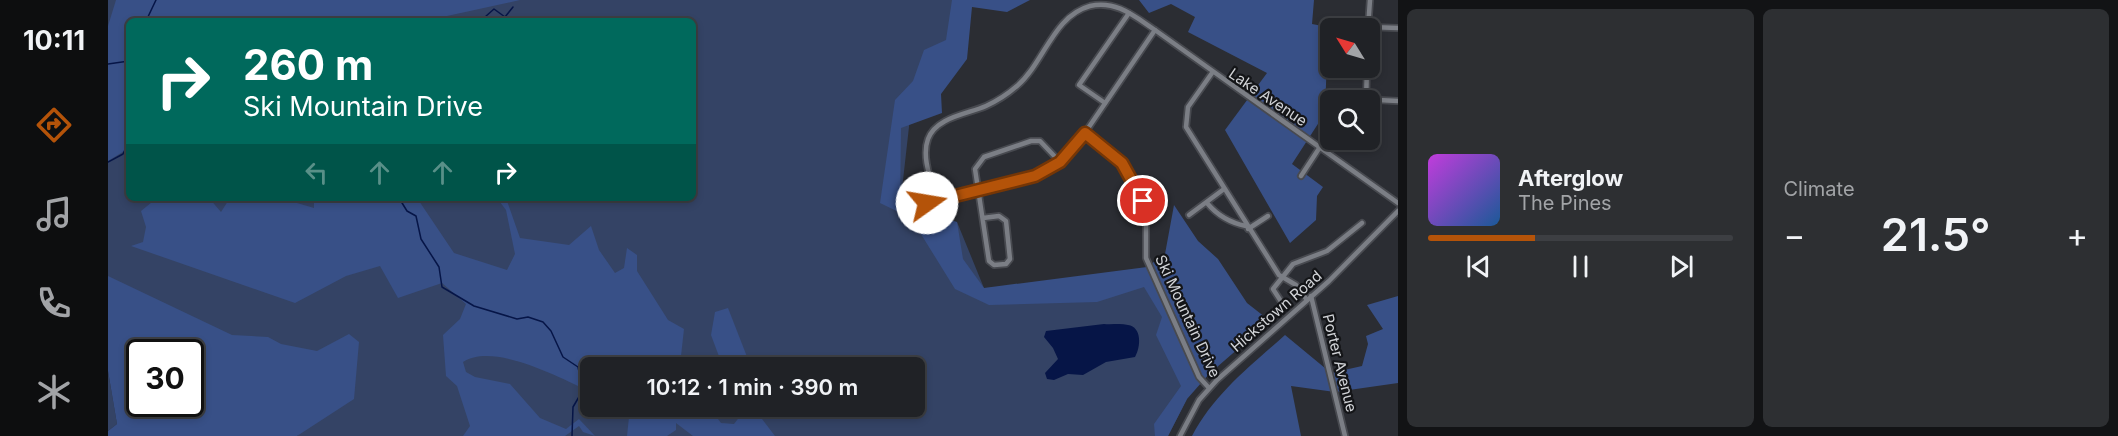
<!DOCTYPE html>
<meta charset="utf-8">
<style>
:root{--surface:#202226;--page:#2d2f32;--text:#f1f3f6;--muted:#a2a4a7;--line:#3d3f43;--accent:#b45309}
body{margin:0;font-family:Inter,sans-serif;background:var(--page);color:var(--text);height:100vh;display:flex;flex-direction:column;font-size:22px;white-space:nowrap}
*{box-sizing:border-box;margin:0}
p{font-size:20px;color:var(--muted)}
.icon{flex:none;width:33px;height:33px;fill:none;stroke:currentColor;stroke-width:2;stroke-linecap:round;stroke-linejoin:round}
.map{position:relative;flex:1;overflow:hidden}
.side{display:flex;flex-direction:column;gap:9px;padding:9px;background:#121315;width:720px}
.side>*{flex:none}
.top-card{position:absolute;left:18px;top:18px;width:570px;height:183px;border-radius:9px;box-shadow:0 3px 9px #0003,0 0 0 2px var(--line);background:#00695c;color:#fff;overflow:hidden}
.needle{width:39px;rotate:307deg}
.buttons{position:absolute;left:1212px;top:18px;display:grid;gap:12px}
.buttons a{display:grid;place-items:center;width:60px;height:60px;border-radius:9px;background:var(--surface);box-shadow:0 3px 9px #0003,0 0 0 2px var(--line);font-size:30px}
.speed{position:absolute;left:18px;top:339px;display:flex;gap:12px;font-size:30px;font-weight:700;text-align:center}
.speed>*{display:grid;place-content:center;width:78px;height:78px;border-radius:50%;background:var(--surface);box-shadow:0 3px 9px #0003,0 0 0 2px var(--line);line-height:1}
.speed .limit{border:3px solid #111;border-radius:9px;background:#fff;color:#111}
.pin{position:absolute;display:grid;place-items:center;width:51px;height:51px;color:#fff;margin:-26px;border:3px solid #fff;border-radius:50%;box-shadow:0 2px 6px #0007}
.me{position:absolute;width:66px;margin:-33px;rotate:77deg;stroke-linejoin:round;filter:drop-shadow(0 0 4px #0008)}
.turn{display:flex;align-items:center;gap:21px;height:126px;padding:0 18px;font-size:27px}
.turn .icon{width:78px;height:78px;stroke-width:2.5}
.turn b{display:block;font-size:42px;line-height:51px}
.lanes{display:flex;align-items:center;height:57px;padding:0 18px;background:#0003;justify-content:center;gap:30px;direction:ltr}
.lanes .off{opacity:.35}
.big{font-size:45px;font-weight:600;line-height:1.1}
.side .card{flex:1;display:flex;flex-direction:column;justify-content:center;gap:9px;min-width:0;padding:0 21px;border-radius:9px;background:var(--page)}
.song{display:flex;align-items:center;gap:18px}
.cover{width:72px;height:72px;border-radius:9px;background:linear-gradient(135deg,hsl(290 70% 55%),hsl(210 70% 35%))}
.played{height:6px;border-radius:3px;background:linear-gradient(90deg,var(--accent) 35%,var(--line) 35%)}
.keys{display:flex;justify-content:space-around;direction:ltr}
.heat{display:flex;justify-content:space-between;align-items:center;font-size:33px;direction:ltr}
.side .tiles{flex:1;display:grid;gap:9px;grid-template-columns:repeat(2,1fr)}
.trip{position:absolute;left:472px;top:357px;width:345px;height:60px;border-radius:9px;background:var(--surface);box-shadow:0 3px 9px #0003,0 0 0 2px var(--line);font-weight:600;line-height:60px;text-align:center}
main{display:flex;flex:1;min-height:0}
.tabs{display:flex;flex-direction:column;width:108px;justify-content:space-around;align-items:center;background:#0d0e0f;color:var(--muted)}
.tabs .icon{width:42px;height:42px}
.tabs .active{color:var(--accent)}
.tabs b{font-size:27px;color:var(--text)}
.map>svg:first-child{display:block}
</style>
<main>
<nav class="tabs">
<b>10:11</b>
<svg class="icon active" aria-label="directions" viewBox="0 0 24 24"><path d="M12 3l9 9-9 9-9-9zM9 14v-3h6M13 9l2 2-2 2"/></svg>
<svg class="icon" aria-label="music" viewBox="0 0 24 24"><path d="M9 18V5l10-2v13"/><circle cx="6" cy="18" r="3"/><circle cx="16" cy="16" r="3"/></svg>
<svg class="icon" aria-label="phone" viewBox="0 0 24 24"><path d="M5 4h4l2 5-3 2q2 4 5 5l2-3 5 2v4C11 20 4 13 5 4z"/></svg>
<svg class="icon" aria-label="climate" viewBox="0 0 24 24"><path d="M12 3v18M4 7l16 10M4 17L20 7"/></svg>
</nav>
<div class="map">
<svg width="1290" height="436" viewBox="0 0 1290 436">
<rect width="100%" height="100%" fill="#2b2d33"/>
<!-- green -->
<g fill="#344365" fill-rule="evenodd">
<path d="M0 0H860L803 109 792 207 849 222 876 288 1077 280 1079 399 1060 436H189L194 431 0 286ZM21 21H585V198H21ZM483 368H807V406H483Z"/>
<polygon points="0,371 9,424 0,431"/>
</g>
<!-- forest -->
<g fill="#385087" fill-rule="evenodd">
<polygon points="8,0 412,0 316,21 294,16 229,17 223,21 21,21 21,148 0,161 0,26"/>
<polygon points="844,0 922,0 899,12 864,7 859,59 833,94 834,113 793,128 792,207 849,222 855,259 876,288 1039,267 1057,254 1066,205 1090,241 1110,259 1139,303 1162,321 1101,374 1079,399 1060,436 1047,436 1046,424 1073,386 1048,335 1054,317 1036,287 989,302 881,305 847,289 803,218 772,203 787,100 805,81 816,50 838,40"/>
<polygon points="1031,0 1206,0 1204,24 1220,27 1217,113 1184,164 1215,187 1209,196 1208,220 1182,243 1117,130 1159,73 1080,32 1087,17 1063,4 1041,13"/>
<path d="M49 198H101L113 212 122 198H172L206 208V198H309L346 253 399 270 407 254 398 210 389 198H398L412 238 461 245 483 226 491 250 507 273 516 268 519 248 529 255V271L560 320 576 329 573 356 579 367 483 368V392C452 378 386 342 355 362L358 372 367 377 402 384 432 418 458 429 471 419 487 436 475 432 471 426 457 436H355L362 426 349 386 338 376 335 335 352 319 358 304 334 283 290 298 272 266 238 276 187 303 23 246 35 242 38 227 33 211Z"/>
<path d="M0 276 124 335 160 337 173 344 209 351 241 334 251 342 246 399 189 436H0V431L9 424 0 371ZM82 352V404H32V352Z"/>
<path d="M1290 296V383L1227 392 1183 386 1193 436H1084C1106 394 1141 367 1177 335L1223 373 1254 366 1260 344 1258 336 1275 329 1259 305Z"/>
<polygon points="620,308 643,367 615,367 603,335 607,312"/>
<polygon points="516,407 601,407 613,423 626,424 633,415 630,407 652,407 654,419 667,436 585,436 568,423 568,430 559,436 519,436 521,417"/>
</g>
<!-- water -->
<path fill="#061547" d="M996 324C1004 325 1012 323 1020 325 1034 327 1033 347 1027 357L998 362 975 375 960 374 946 380 939 379 937 373 950 359 945 348 936 337 938 331Z"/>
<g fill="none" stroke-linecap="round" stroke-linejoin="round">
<!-- stream -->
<g stroke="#061547" stroke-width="1.5">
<polyline points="38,21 48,0"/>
<polyline points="356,21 377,17 386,9 397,17 405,7"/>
<polyline points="0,64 21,61"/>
<polyline points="0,162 15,154 21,141"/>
<polyline points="291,198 299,211 308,216 313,239 331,267 334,287 366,306 409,319 420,317 435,322 443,331 455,357 470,367 475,390 465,407 464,436"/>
</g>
<!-- minor casing -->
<g stroke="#484a50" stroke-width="8">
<g id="minor">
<polyline points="1232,26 1290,28"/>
<polyline points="1260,28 1262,0"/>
<polyline points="1104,73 1080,107 1078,127 1171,275 1188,285 1199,300"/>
<polyline points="1229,98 1290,101"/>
<polyline points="1258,100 1259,68"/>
<polyline points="997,103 971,85 1021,13"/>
<polyline points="977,133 1014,163 1035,201 1038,211 1038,258 1091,377 1101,388"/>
<polyline points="1193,176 1212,147"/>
<path d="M829 201C824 182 813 158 820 139 828 117 860 114 878 106 889 101 901 93 909 86 936 63 945 16 982 6 1008 0 1026 16 1047 30L1290 203"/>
<polyline points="819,203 927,176 952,162 970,143 1047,30"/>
<path d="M1099 203C1109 215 1123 223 1138 226"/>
<polyline points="1081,215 1116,189"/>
<polyline points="875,218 891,216 898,221 902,259 898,264 886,265 881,261 867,169 876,157 923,141 932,141 952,162"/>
<polyline points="1140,229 1160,216"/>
<polyline points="1203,296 1237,436"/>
<polyline points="1176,306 1165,289 1185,264 1219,251 1254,223"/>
<polyline points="1072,436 1091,400 1109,380 1221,281 1290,211"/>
</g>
</g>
<!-- minor -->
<use href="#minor" stroke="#7b7e85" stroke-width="4.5"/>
</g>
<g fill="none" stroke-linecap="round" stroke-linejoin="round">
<!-- route casing -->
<g stroke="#753606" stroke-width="15">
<polyline id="route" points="819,203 927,176 952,162 977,133 1014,163 1035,201"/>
</g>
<!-- route -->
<use href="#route" stroke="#b45309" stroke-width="10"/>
</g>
<g text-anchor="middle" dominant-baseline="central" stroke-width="4.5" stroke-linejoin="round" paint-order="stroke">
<!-- street labels -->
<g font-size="15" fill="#d2d4d8" stroke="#141518">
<text transform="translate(1160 97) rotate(34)">Lake Avenue</text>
<text transform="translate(1168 311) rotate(-41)">Hickstown Road</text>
<text transform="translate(1080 316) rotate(65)">Ski Mountain Drive</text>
<text transform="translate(1232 363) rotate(76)">Porter Avenue</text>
</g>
</g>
</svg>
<div class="buttons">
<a><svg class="needle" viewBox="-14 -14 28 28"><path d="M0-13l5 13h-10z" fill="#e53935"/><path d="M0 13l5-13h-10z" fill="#a2a4a7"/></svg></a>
<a><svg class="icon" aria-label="search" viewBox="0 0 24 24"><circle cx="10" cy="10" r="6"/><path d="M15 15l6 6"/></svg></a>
</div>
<div class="speed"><div class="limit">30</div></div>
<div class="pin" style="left:1035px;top:201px;background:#d93025"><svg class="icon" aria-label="arrive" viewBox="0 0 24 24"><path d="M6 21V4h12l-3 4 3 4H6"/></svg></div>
<svg class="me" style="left:819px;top:203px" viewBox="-20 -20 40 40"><circle r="19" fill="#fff"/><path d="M0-13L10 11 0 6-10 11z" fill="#b45309"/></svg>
<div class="trip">10:12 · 1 min · 390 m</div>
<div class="top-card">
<div class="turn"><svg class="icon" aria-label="right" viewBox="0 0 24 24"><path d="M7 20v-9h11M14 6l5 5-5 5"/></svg><div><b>260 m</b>Ski Mountain Drive</div></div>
<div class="lanes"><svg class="icon off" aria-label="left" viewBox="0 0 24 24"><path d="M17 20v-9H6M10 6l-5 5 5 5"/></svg><svg class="icon off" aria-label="ahead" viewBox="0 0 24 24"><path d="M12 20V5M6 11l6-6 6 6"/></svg><svg class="icon off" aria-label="ahead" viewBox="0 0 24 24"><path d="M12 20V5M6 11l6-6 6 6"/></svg><svg class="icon" aria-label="right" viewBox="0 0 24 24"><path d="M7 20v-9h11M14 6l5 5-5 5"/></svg></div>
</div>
</div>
<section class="side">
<div class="tiles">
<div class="card">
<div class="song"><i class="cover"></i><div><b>Afterglow</b><p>The Pines</p></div></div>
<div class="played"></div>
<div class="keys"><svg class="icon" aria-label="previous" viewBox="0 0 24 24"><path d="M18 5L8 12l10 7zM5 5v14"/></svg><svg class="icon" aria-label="pause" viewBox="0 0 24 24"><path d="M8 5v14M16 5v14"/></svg><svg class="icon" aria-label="next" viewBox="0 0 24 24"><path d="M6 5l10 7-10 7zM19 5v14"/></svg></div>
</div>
<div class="card"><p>Climate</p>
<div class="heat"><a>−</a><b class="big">21.5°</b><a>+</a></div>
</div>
</div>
</section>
</main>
